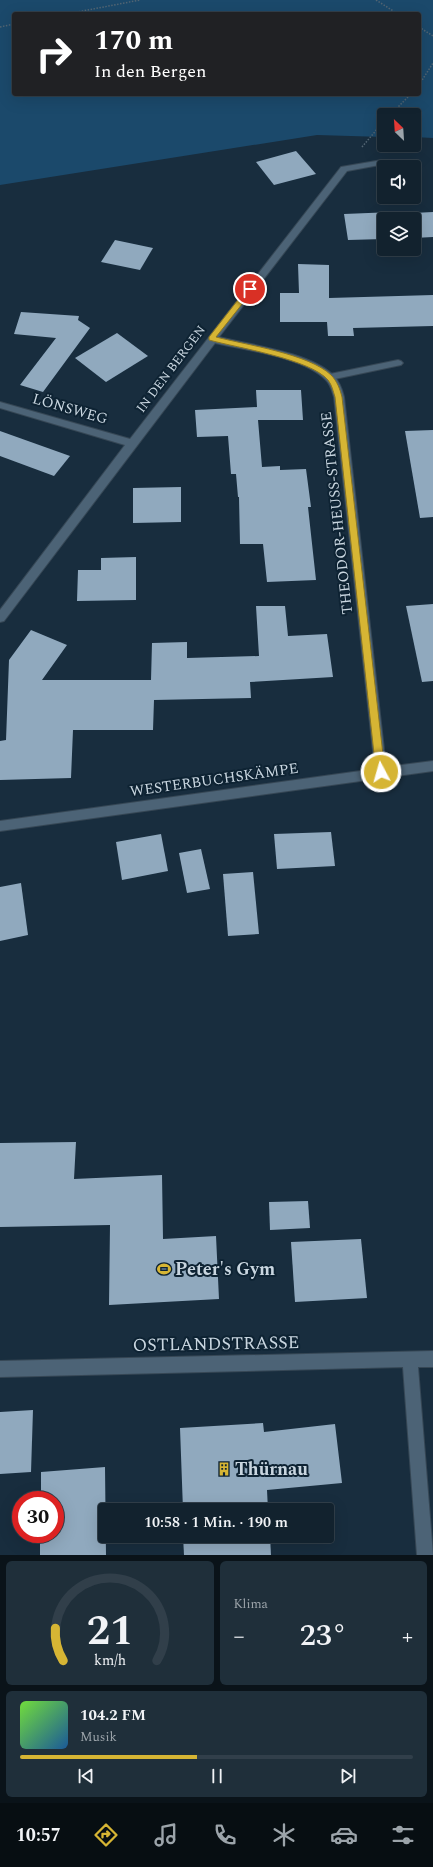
<!DOCTYPE html>
<html lang="de">
<meta charset="utf-8">
<style>
:root{--surface:#12222e;--page:#1f2f3a;--text:#f1f3f6;--muted:#9ca4aa;--line:#313f4a;--accent:#d6b534}
body{margin:0;font-family:Spectral,serif;background:var(--page);color:var(--text);height:100vh;display:flex;flex-direction:column;font-size:15px;white-space:nowrap}
*{box-sizing:border-box;margin:0}
p{font-size:13px;color:var(--muted)}
.icon{flex:none;width:22px;height:22px;fill:none;stroke:currentColor;stroke-width:2;stroke-linecap:round;stroke-linejoin:round}
.map{position:relative;height:1555px;overflow:hidden}
.details{display:flex;flex-direction:column;gap:6px;padding:6px;background:#0a1319;flex:1}
.details>*{flex:none}
.guide{position:absolute;left:12px;top:12px;width:409px;height:84px;border-radius:4px;box-shadow:0 4px 16px #0002,0 0 0 1px var(--line);background:#202124;color:#fff;overflow:hidden}
.needle{width:26px;rotate:335deg}
.fabs{position:absolute;left:377px;top:108px;display:grid;gap:8px}
.fabs a{display:grid;place-items:center;width:44px;height:44px;border-radius:4px;background:var(--surface);box-shadow:0 4px 16px #0002,0 0 0 1px var(--line);font-size:20px}
.speed{position:absolute;left:12px;top:1491px;display:flex;gap:8px;font-size:20px;font-weight:700;text-align:center}
.speed>*{display:grid;place-content:center;width:52px;height:52px;border-radius:50%;background:var(--surface);box-shadow:0 4px 16px #0002,0 0 0 1px var(--line);line-height:1}
.speed .limit{border:6px solid #d22;background:#fff;color:#111}
.pin{position:absolute;display:grid;place-items:center;width:34px;height:34px;color:#fff;margin:-17px;border:2px solid #fff;border-radius:50%;box-shadow:0 1px 4px #0007}
.me{position:absolute;width:44px;margin:-22px;rotate:354deg;stroke-linejoin:round;filter:drop-shadow(0 0 3px #0008)}
.turn{display:flex;align-items:center;gap:14px;height:84px;padding:0 16px;font-size:18px}
.turn .icon{width:52px;height:52px;stroke-width:2.5}
.turn b{display:block;font-size:28px;line-height:34px}
.big{font-size:30px;font-weight:600;line-height:1.1}
.details .tile{flex:1;display:flex;flex-direction:column;justify-content:center;gap:6px;min-width:0;padding:0 14px;border-radius:6px;background:var(--page)}
.details .dial{align-items:center;gap:0}
.dial svg{height:104px;overflow:visible;fill:none;stroke:var(--line);stroke-width:7;stroke-linecap:round;text-anchor:middle}
.dial text{fill:var(--text);stroke:none}
.song{display:flex;align-items:center;gap:12px}
.cover{width:48px;height:48px;border-radius:6px;background:linear-gradient(135deg,hsl(100 70% 55%),hsl(210 70% 35%))}
.played{height:4px;border-radius:2px;background:linear-gradient(90deg,var(--accent) 45%,var(--line) 45%)}
.keys{display:flex;justify-content:space-around;direction:ltr}
.heat{display:flex;justify-content:space-between;align-items:center;font-size:22px;direction:ltr}
.details .tiles{flex:1;display:grid;gap:6px;grid-template-columns:1fr 1fr}
.tile:last-child{grid-column:span 2}
.trip{position:absolute;left:98px;top:1503px;width:236px;height:40px;border-radius:4px;background:var(--surface);box-shadow:0 4px 16px #0002,0 0 0 1px var(--line);font-weight:600;line-height:40px;text-align:center}
.dock{display:flex;height:64px;justify-content:space-around;align-items:center;background:#070e12;color:var(--muted)}
.dock .icon{width:28px;height:28px}
.dock .on{color:var(--accent)}
.dock b{font-size:18px;color:var(--text)}
.map>svg:first-child{display:block}
</style>
<div class="map">
<svg width="433" height="1555" viewBox="0 0 433 1555">
<rect width="100%" height="100%" fill="#182d3e"/>
<!-- green -->
<path fill="#1b496b" fill-rule="evenodd" d="M0 0H433V138L414 137V115H384V137L317 135 0 185ZM14 14H419V94H14Z"/>
<!-- building -->
<g fill="#90a9be">
<polygon points="296,151 316,174 274,185 256,162"/>
<polygon points="393,212 393,214 433,212 433,237 414,238 414,219 384,219 384,239 348,240 344,214"/>
<polygon points="115,240 153,248 140,270 101,262"/>
<polygon points="298,264 329,265 329,298 433,295 433,326 353,328 354,336 328,336 327,322 280,322 280,293 299,293"/>
<polygon points="21,312 79,316 78,320 90,328 43,392 20,385 56,338 14,334"/>
<polygon points="117,333 148,356 106,382 75,358"/>
<polygon points="256,390 301,390 303,420 258,420 262,467 280,466 280,470 306,469 311,507 308,507 316,580 267,582 263,544 240,544 239,497 238,497 236,474 231,474 228,436 197,437 195,410 257,407"/>
<polygon points="433,430 433,517 420,518 405,431"/>
<polygon points="0,431 70,456 54,476 0,456"/>
<polygon points="181,487 181,522 133,523 133,488"/>
<polygon points="136,557 136,600 77,601 78,570 101,570 101,558"/>
<polygon points="433,604 433,681 422,682 406,606"/>
<polygon points="256,606 285,606 288,636 327,634 333,677 250,682 251,698 154,700 153,730 73,730 71,778 0,780 0,741 6,740 9,660 31,630 67,645 42,680 151,680 152,643 187,642 187,658 259,656"/>
<polygon points="331,832 335,866 277,869 274,834"/>
<polygon points="161,834 168,871 122,880 116,842"/>
<polygon points="201,849 210,889 187,893 179,853"/>
<polygon points="253,872 259,934 228,936 223,874"/>
<polygon points="21,883 28,935 0,941 0,887"/>
<polygon points="76,1142 74,1179 162,1175 163,1239 216,1236 219,1299 109,1305 110,1225 0,1227 0,1143"/>
<polygon points="308,1201 310,1228 270,1230 269,1202"/>
<polygon points="361,1239 367,1298 295,1302 291,1242"/>
<polygon points="33,1410 31,1472 0,1474 0,1412"/>
<polygon points="263,1423 264,1432 335,1424 342,1483 267,1490 268,1510 183,1510 180,1428"/>
<polygon points="105,1467 106,1555 40,1555 40,1534 55,1534 55,1500 41,1500 41,1472"/>
<polygon points="183,1536 270,1536 271,1555 184,1555"/>
</g>
<g fill="none" stroke-linecap="round" stroke-linejoin="round">
<!-- lane casing -->
<g stroke="#364755" stroke-width="2">
<polygon id="lane" points="398,360 401,361 403,363 401,365 330,380 325,377 330,374"/>
</g>
<!-- street casing -->
<g stroke="#364755" stroke-width="2">
<g id="street">
<path d="M382 160 386 162 385 164 347 171 219 337C250 345 309 352 333 375 339 381 342 389 344 397L386 767 433 761V771L0 831V821L375 769 334 397C332 391 331 385 326 380 304 357 245 350 215 343L4 621 0 622V610L125 445 0 408V402L130 439 341 167Z"/>
<polygon points="433,1351 433,1367 418,1367 433,1555 417,1555 403,1367 0,1377 0,1361"/>
</g>
</g>
<!-- path -->
<g stroke="#526573" stroke-width="1.5" stroke-dasharray="1.5 1.5" stroke-linecap="butt">
<polyline points="376,0 398,14"/>
<polyline points="67,14 140,0"/>
<polyline points="0,27 14,24"/>
<polyline points="419,27 433,36"/>
<polyline points="419,85 433,63"/>
<polyline points="390,115 411,94"/>
<polyline points="362,147 384,121"/>
</g>
<!-- lane -->
<use href="#lane" fill="#4c6376" fill-rule="evenodd"/>
<!-- street -->
<use href="#street" fill="#4c6376" fill-rule="evenodd"/>
</g>
<!-- route -->
<path fill="#d6b534" stroke="#8b7622" d="M248 287 254 289 216 337C247 345 309 354 331 375 337 381 340 389 342 397L385 772 381 776 376 772 335 397C333 391 332 385 328 380 310 359 238 348 209 340V337Z"/>
<!-- icons -->
<defs>
<g id="stadium-bare" transform="scale(1.08)"><path d="M0-5a6.5 5 0 1 0 0 10a6.5 5 0 1 0 0-10ZM-3.5-1.8h7v3.6h-7Z" fill="#d6b534" stroke="#0e2333" stroke-width="2.5" paint-order="stroke"/></g>
<g id="building-bare" transform="scale(1.08)"><path d="M-4-6H4V6H1V3H-1V6H-4ZM-2.5-4.3h1.7v1.8h-1.7ZM.8-4.3h1.7v1.8H.8ZM-2.5-1h1.7V.8h-1.7ZM.8-1h1.7V.8H.8Z" fill="#d6b534" stroke="#0e2333" stroke-width="2.5" paint-order="stroke"/></g>
</defs>
<g fill-rule="evenodd">
<use href="#stadium-bare" x="164" y="1269"/>
<use href="#building-bare" x="224" y="1469"/>
</g>
<g text-anchor="middle" dominant-baseline="central" stroke-width="4" stroke-linejoin="round" paint-order="stroke">
<!-- far-street labels -->
<g font-size="13" fill="#c9d6e0" stroke="#0e2333">
<text transform="translate(171 369) rotate(-53)">IN DEN BERGEN</text>
</g>
<!-- street labels -->
<g font-size="15" fill="#c9d6e0" stroke="#0e2333">
<text transform="translate(70 409) rotate(16)">LÖNSWEG</text>
<text transform="translate(337 513) rotate(-96)">THEODOR-HEUSS-STRASSE</text>
<text transform="translate(214 780) rotate(-8)">WESTERBUCHSKÄMPE</text>
</g>
<!-- near-poi labels -->
<g font-size="18" font-weight="bold" fill="#c9d6e0" stroke="#0e2333" text-anchor="start">
<text x="175" y="1269">Peter's Gym</text>
<text x="235" y="1469">Thürnau</text>
</g>
<!-- near-street labels -->
<g font-size="18" fill="#c9d6e0" stroke="#0e2333">
<text transform="translate(216 1344) rotate(-1)">OSTLANDSTRASSE</text>
</g>
</g>
</svg>
<div class="fabs">
<a><svg class="needle" viewBox="-14 -14 28 28"><path d="M0-13l5 13h-10z" fill="#e53935"/><path d="M0 13l5-13h-10z" fill="#9ca4aa"/></svg></a>
<a><svg class="icon" aria-label="sound" viewBox="0 0 24 24"><path d="M4 9h4l5-4v14l-5-4H4zM17 9q2 3 0 6"/></svg></a>
<a><svg class="icon" aria-label="layers" viewBox="0 0 24 24"><path d="M12 4l9 5-9 5-9-5zM3 14l9 5 9-5"/></svg></a>
</div>
<div class="speed"><div class="limit">30</div></div>
<div class="pin" style="left:250px;top:289px;background:#d93025"><svg class="icon" aria-label="arrive" viewBox="0 0 24 24"><path d="M6 21V4h12l-3 4 3 4H6"/></svg></div>
<svg class="me" style="left:381px;top:772px" viewBox="-20 -20 40 40"><circle r="17" fill="#d6b534" stroke="#fff" stroke-width="3"/><path d="M0-11L8 9 0 5-8 9z" fill="#fff"/></svg>
<div class="trip">10:58 · 1 Min. · 190 m</div>
<div class="guide">
<div class="turn"><svg class="icon" aria-label="right" viewBox="0 0 24 24"><path d="M7 20v-9h11M14 6l5 5-5 5"/></svg><div><b>170 m</b>In den Bergen</div></div>
</div>
</div>
<section class="details">
<div class="tiles">
<div class="tile dial"><svg viewBox="0 0 100 80">
<path d="M14 69A42 42 0 1 1 86 69"/>
<path d="M14 69A42 42 0 0 1 8 44" stroke="#d6b534"/>
<text x="50" y="56" font-size="32" font-weight="700">21</text>
<text x="50" y="72" font-size="11">km/h</text>
</svg></div>
<div class="tile"><p>Klima</p>
<div class="heat"><a>−</a><b class="big">23°</b><a>+</a></div>
</div>
<div class="tile">
<div class="song"><i class="cover"></i><div><b>104.2 FM</b><p>Musik</p></div></div>
<div class="played"></div>
<div class="keys"><svg class="icon" aria-label="previous" viewBox="0 0 24 24"><path d="M18 5L8 12l10 7zM5 5v14"/></svg><svg class="icon" aria-label="pause" viewBox="0 0 24 24"><path d="M8 5v14M16 5v14"/></svg><svg class="icon" aria-label="next" viewBox="0 0 24 24"><path d="M6 5l10 7-10 7zM19 5v14"/></svg></div>
</div>
</div>
</section>
<nav class="dock">
<b>10:57</b>
<svg class="icon on" aria-label="directions" viewBox="0 0 24 24"><path d="M12 3l9 9-9 9-9-9zM9 14v-3h6M13 9l2 2-2 2"/></svg>
<svg class="icon" aria-label="music" viewBox="0 0 24 24"><path d="M9 18V5l10-2v13"/><circle cx="6" cy="18" r="3"/><circle cx="16" cy="16" r="3"/></svg>
<svg class="icon" aria-label="phone" viewBox="0 0 24 24"><path d="M5 4h4l2 5-3 2q2 4 5 5l2-3 5 2v4C11 20 4 13 5 4z"/></svg>
<svg class="icon" aria-label="climate" viewBox="0 0 24 24"><path d="M12 3v18M4 7l16 10M4 17L20 7"/></svg>
<svg class="icon" aria-label="car" viewBox="0 0 24 24"><path d="M5 17H2v-5l4-1 3-4h7l3 4 3 1v5h-3M9 17h6M6 11h13"/><circle cx="7" cy="17" r="2"/><circle cx="17" cy="17" r="2"/></svg>
<svg class="icon" aria-label="filters" viewBox="0 0 24 24"><path d="M4 7h16M4 17h16"/><circle cx="9" cy="7" r="2"/><circle cx="15" cy="17" r="2"/></svg>
</nav>
